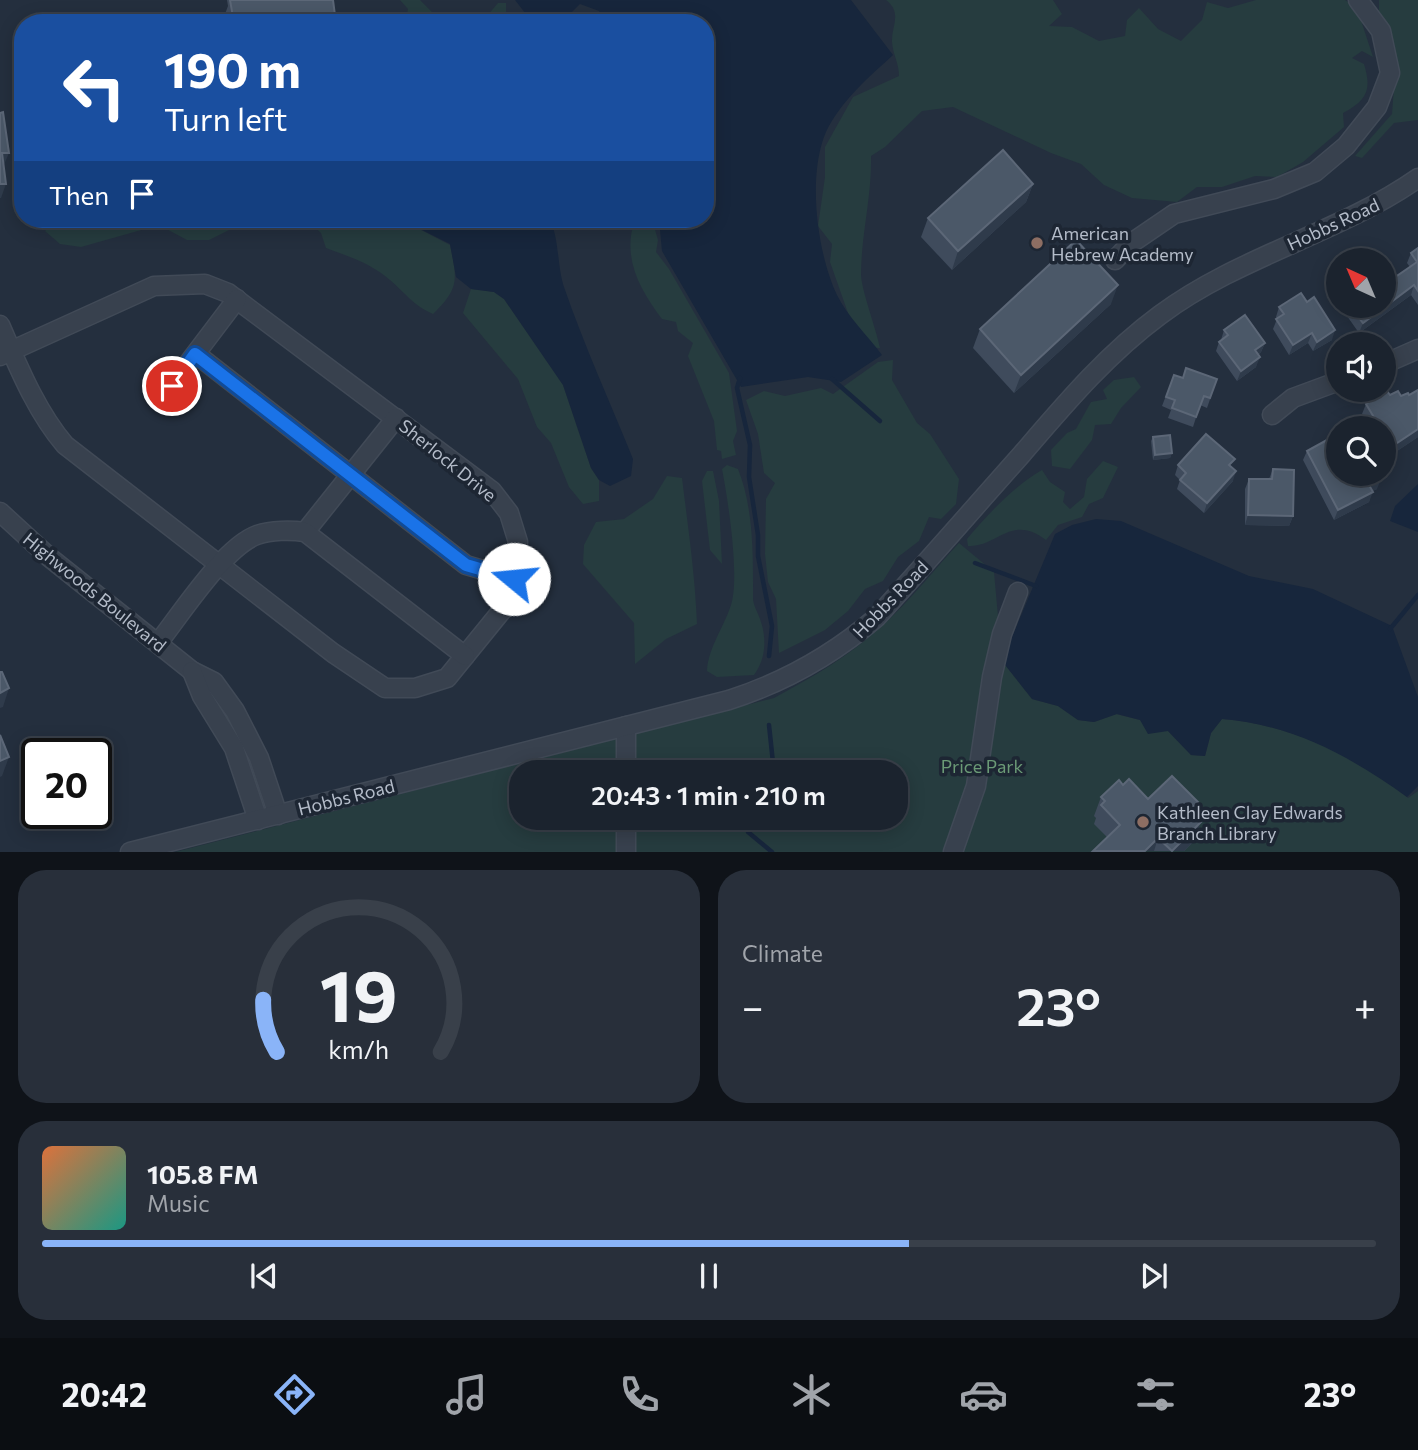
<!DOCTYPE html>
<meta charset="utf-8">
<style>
:root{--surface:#1b232e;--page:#282f3a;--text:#f1f3f6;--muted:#a0a4aa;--line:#39404a;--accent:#8ab4f8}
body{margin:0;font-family:Commissioner,sans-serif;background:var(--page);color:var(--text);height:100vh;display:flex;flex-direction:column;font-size:26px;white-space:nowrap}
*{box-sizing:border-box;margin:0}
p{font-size:23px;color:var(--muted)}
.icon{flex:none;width:38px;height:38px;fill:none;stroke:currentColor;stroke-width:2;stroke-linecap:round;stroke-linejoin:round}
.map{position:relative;height:852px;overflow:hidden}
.details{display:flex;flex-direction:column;gap:18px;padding:18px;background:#0f1319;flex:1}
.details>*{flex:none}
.top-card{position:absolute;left:14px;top:14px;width:700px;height:214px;border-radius:28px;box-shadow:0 4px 18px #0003,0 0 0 2px var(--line);background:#1a4fa0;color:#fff;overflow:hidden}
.needle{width:46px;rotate:316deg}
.tools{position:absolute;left:1326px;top:248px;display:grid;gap:14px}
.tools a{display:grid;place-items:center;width:70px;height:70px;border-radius:50%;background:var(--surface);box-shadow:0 4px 18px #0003,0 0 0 2px var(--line);font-size:35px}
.speed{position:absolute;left:21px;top:738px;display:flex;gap:14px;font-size:35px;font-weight:700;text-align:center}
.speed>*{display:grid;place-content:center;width:91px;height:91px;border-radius:50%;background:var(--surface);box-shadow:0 4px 18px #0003,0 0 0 2px var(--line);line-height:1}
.speed .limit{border:4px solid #111;border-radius:10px;background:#fff;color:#111}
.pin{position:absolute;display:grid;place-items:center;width:60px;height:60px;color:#fff;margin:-30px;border:4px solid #fff;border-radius:50%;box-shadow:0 2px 7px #0007}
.me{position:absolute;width:77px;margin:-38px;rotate:287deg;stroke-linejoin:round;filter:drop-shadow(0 0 5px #0008)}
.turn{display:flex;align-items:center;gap:24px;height:147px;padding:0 35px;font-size:32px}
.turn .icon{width:91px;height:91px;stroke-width:2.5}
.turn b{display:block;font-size:49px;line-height:60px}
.then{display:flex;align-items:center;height:66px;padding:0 35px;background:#0003;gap:14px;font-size:26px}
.big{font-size:52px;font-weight:600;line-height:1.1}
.details .card{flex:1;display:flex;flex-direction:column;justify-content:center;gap:10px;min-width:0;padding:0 24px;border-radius:28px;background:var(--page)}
.details .dial{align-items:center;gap:0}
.dial svg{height:182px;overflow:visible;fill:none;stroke:var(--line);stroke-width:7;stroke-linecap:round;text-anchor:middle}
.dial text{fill:var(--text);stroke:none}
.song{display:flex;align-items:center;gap:21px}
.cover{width:84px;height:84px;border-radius:10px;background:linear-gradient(135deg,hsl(20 70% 55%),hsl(170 70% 35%))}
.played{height:7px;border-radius:4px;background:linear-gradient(90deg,var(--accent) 65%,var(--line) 65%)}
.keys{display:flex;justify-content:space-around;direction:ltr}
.heat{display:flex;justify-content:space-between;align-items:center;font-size:38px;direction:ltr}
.details .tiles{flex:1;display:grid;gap:18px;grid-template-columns:1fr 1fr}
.card:last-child{grid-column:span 2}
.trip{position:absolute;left:509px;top:760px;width:399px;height:70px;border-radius:28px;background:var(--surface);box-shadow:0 4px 18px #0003,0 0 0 2px var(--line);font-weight:600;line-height:70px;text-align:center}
.tab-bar{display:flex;height:112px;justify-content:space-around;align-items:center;background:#0b0e12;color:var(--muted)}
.tab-bar .icon{width:49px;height:49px}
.tab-bar .on{color:var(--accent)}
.tab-bar b{font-size:32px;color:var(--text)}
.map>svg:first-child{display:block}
</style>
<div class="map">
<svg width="1418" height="852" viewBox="0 0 1418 852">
<rect width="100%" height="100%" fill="#242f3e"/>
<!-- green -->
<g fill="#263c3f" fill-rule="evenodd">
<polygon points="400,0 420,0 432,12 422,23 405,23 408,9"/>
<path d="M886 0H1053L1062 14 1049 26 1072 27 1099 41 1125 36 1127 20 1139 8 1158 29 1181 41 1202 20 1207 2 1228 8 1256 0H1345L1357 8 1373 57 1362 51 1352 58 1364 64C1372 90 1367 100 1343 113L1344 127 1303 162 1277 177 1255 176 1222 187H1197L1177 202 1132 198 1104 185 1081 164 1051 153 953 107 922 111 885 147 871 156C872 196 861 235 861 275 862 292 876 328 880 348L860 347 830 262 832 244 818 226 825 177V147L853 97 899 76C899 63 893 55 892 42 891 27 903 13 886 0Z"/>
<polygon points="1379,0 1418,0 1418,120 1394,123 1362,158 1355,156 1392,114 1396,59 1379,15"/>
<polygon points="498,3 506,3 506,12 521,23 488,23 487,16"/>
<path d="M58 219H400L450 245C457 279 460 288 433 314 414 306 405 293 390 280 372 264 348 256 326 248L321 233 307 220 233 228 209 240H187L159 225 81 247 60 244 45 231Z"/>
<path d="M634 219H652L658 240 656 252 669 269 729 373 737 431 733 441 736 455 722 459 721 451 717 450 714 421 688 356 693 343 678 331 676 322 662 319C644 295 627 268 631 236 632 229 634 225 634 219Z"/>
<polygon points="471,289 494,292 504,299 563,385 591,468 599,480 599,501 583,504 569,487 551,443 537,427 518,379 463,313"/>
<polygon points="893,360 892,380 917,423 930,434 959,479 956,504 941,519 929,517 919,541 898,557 883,581 865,589 848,611 825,630 779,653 776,599 768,582 765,554 766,499 775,483 764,473 758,434 746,400 764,391 785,396 821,388 833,394 878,362"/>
<polygon points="1134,377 1141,387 1121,408 1111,424 1095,425 1092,440 1070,469 1052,466 1051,450 1067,433 1076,429 1091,402 1107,399 1103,390 1114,380"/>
<path d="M1103 461 1118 467 1103 498 1089 504 1082 517 1058 525 1046 540C1011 513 997 548 968 546L967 539C988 514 1014 486 1042 470L1050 482 1065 492 1063 502 1070 509 1084 497 1087 479Z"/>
<path d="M727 465 738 469C754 509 753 556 753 598 753 605 758 613 760 619 767 638 766 659 754 675L717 677 707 671C708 648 724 627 731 605 740 577 728 500 722 469Z"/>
<polygon points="707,471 713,471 719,501 722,564 710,550 702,481"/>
<path d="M667 476 682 478C688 527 695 574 697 624L666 639 635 664 634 623 583 564 584 545 596 522 624 519 653 499Z"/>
<path d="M959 543 994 572 1002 661 1032 699 1058 706 1078 720 1094 722 1116 714 1140 720 1168 731 1191 755 1205 756 1211 733 1222 719C1289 724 1356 755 1408 798L1418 791V852H175L774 698C813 677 849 656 882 626 910 601 934 570 959 543ZM522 772H896V817H522Z"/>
</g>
<!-- water -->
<g fill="#17263c">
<path d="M515 0H851L893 55C869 77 840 102 826 132 807 175 817 253 837 295 847 316 868 336 882 355L841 382 808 377 741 387 662 251 659 219H705V23H607L599 11 580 4 563 21 553 22 540 12 529 18Z"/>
<path d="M400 219H549C559 234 557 266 564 287 584 345 610 402 633 459L631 476 610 486 599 480 591 468 563 385 504 299 494 292 471 289 456 277 450 244Z"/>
<polygon points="1418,484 1418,532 1390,521 1395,506"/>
<path d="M1096 519 1121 521 1249 576 1313 589 1392 626 1418 697V786L1407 797C1349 756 1294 725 1222 719L1211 733 1205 756 1191 755 1168 731 1148 734 1140 720 1117 714 1094 722 1078 720 1058 706 1032 699 1002 661 1055 534 1072 525Z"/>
</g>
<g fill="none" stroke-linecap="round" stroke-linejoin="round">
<!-- stream -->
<g stroke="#17263c" stroke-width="4.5">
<polyline points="740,378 737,388 750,445 749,477 758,535 758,556 772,626 769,656"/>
<polyline points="832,379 880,421"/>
<polyline points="975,563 1036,586"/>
<polyline points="1390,629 1418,595"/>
<polyline points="769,725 774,772"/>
<polyline points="748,817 748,832 772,852"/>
</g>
<!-- minor casing -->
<g stroke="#414a57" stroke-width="21">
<g id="minor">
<polyline points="1115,260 1130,244 1174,214 1274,189 1315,172 1346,146 1377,107 1390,73 1381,31 1358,0"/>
<path d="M0 325C18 366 36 411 65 445L333 653 385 688H415L447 678 508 603 518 542 509 513 492 491 228 293 205 284 154 286 0 356"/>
<polyline points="196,354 466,565 514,579"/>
<polyline points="1384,364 1418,349"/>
<polyline points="171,386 237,299"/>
<polyline points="1272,415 1293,398 1339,381"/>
<polyline points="0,512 49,557 192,671 214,682 235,711 259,758 278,815"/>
<polyline points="305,532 396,418"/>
<path d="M158 643C181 614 224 547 257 535 271 530 291 530 305 532L465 656"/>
<polyline points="192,671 202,696 234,748 258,820"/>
<polyline points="626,772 626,726"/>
<path d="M130 852 729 700C785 682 833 655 877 617 926 563 974 508 1022 454 1065 404 1107 354 1160 315 1239 256 1338 234 1418 178"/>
<polyline points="626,852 626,817"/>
<polyline points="953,852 976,786 992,677 1002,634 1018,592"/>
</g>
</g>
<!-- minor -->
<use href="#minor" stroke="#38414e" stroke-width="18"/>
</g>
<!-- wall -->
<g fill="#3f4b5c">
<polygon points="227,0 333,0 336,23 226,23 225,14 228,6"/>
<polygon points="1033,184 1026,202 952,270 921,237 928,218"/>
<polygon points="1418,248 1418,305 1411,295 1359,333 1340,306 1384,306 1388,282 1410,267 1407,263 1411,253"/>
<polygon points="1339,276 1339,304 1329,291 1332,281"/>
<polygon points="1111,304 1014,393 973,348 980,329"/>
<polygon points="1279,307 1332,340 1313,351 1308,343 1289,355 1273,329 1277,319 1276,317"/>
<polygon points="1224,330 1265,343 1261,352 1258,355 1256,367 1237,381 1216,351 1219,342 1221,340"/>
<polygon points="1174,375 1183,378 1217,379 1207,408 1200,405 1193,427 1168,418 1171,410 1162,406"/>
<polygon points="1418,390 1418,437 1388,457 1384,450 1384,429 1371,429 1362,414 1366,404 1409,395"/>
<polygon points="1153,437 1172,453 1170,458 1153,460 1151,441"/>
<polygon points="1307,451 1337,460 1377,489 1372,491 1369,502 1334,520 1303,460"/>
<polygon points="1178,465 1232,467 1233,481 1204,513 1177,489 1180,480 1175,475"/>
<polygon points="1273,469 1293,516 1289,526 1245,525 1245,489 1249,479 1269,479"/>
<polygon points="1123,785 1148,799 1198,802 1193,815 1194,841 1184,851 1093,851 1107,837 1094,824 1096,818 1094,816 1101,797"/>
</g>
<!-- shaded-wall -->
<g fill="#2f3b4b">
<polygon points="2,153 9,153 3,167"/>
<polygon points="0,184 6,184 1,198 0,198"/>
<polygon points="1033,184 1026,202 952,270 958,251"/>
<polygon points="1118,285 1111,304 1014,393 1021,375"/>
<polygon points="1414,285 1411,295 1359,333 1363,323"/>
<polygon points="1335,330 1332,340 1313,351 1317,342"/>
<polygon points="1312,333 1308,343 1289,355 1293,345"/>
<polygon points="1265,343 1261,352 1251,360 1255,350"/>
<polygon points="1260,357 1256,367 1237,381 1241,371"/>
<polygon points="1418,429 1418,437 1388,457 1391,447"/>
<polygon points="1172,453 1170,458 1153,460 1155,455"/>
<polygon points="1236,471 1233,481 1204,513 1207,503"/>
<polygon points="1381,479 1377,489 1366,495 1369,485"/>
<polygon points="1373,492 1369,502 1334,520 1338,510"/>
<polygon points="1248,515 1293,516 1289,526 1245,525"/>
<polygon points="9,688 3,707 0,708 0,693"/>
<polygon points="9,757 2,776 0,777 0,761"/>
<polygon points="1198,802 1191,821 1189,811"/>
<polygon points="1201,822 1194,841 1184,851 1171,851"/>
<polygon points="1158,838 1154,851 1145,851"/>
</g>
<!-- building -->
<g fill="#4b5868" stroke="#5c6777" stroke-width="2">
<polygon points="230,0 333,0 336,23 234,23"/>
<polygon points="3,112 9,153 2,153 6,184 0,184 0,113"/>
<polygon points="1003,150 1033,184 958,251 928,218"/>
<polygon points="1076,240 1118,285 1021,375 980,329"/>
<polygon points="1418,248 1418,291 1414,285 1363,323 1350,306 1384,306 1384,276 1388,282 1417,262 1411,253"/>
<polygon points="1339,276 1339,290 1332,281"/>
<polygon points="1301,293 1307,302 1314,297 1335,330 1317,342 1312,333 1293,345 1276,319 1284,314 1279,307"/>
<polygon points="1245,315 1265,343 1255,350 1260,357 1241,371 1219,342 1228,335 1224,330"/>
<polygon points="1186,368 1217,379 1210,398 1204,396 1196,417 1172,408 1175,400 1166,397 1174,375 1183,378"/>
<polygon points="1418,390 1418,429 1391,447 1384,435 1384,429 1381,429 1366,404 1387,391 1390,395 1398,391 1401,396 1408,393 1409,395"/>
<polygon points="1206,434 1235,459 1229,465 1236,471 1207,503 1180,480 1186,473 1178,465"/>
<polygon points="1170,435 1172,453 1155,455 1153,437"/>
<polygon points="1327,440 1337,460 1339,460 1339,474 1378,474 1381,479 1369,485 1373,492 1338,510 1307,451"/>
<polygon points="1273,469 1294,470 1293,516 1248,515 1249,479 1272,479"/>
<polygon points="0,672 2,672 9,688 0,693"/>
<polygon points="0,735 9,757 0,761"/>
<polygon points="1172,776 1198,802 1189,811 1201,822 1172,851 1158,838 1145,851 1093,851 1120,825 1101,805 1105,801 1101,797 1119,780 1123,785 1129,779 1148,799"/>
</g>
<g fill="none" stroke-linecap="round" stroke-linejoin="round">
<!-- route casing -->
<g stroke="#114b97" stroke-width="18">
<polyline id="route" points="172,386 195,354 466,565 514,579"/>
</g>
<!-- route -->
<use href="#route" stroke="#1a73e8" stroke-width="12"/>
</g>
<!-- markers -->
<g fill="#8d6e63" stroke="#1d2633" stroke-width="2.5">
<circle cx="1037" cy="243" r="7"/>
<circle cx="1143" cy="822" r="7"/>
</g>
<g text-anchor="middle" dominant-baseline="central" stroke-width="7" stroke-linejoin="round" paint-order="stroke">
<!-- street labels -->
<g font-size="18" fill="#b4bcc9" stroke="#1d2633">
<text transform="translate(1333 224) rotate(-25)">Hobbs Road</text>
<text transform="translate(448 460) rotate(39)">Sherlock Drive</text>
<text transform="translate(95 592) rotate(39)">Highwoods Boulevard</text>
<text transform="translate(890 599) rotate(-46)">Hobbs Road</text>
<text transform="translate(346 797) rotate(-14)">Hobbs Road</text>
</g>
<!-- poi labels -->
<g font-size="18" fill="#b4bcc9" stroke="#1d2633" text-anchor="start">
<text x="1051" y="233">American<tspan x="1051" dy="21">Hebrew Academy</tspan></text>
<text x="1157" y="812">Kathleen Clay Edwards<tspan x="1157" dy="21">Branch Library</tspan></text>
</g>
<!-- park labels -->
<g font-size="18" fill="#6b9a76" stroke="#1d2633">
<text x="982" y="766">Price Park</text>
</g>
</g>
</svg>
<div class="tools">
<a><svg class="needle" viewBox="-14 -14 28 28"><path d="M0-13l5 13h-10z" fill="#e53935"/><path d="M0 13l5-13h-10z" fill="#a0a4aa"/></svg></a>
<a><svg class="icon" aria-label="sound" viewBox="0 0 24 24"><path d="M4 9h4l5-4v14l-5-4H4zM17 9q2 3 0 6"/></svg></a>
<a><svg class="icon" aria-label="search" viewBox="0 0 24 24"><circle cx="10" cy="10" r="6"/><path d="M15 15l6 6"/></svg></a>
</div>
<div class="speed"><div class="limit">20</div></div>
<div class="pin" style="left:172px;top:386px;background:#d93025"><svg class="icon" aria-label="arrive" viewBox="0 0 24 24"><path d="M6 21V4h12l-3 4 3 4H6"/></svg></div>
<svg class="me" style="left:514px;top:579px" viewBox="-20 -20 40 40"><circle r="19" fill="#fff"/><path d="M0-13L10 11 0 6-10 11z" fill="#1a73e8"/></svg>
<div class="trip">20:43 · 1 min · 210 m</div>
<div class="top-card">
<div class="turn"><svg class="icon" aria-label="left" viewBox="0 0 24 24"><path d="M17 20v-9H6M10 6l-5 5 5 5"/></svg><div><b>190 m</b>Turn left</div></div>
<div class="then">Then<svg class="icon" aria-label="arrive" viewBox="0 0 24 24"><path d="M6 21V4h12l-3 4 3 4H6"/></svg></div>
</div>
</div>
<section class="details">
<div class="tiles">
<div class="card dial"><svg viewBox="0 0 100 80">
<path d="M14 69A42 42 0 1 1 86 69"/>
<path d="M14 69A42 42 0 0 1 8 46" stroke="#8ab4f8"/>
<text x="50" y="56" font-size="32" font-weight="700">19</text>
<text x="50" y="72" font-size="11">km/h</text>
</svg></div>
<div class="card"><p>Climate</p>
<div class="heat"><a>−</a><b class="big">23°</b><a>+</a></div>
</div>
<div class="card">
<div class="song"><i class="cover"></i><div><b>105.8 FM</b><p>Music</p></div></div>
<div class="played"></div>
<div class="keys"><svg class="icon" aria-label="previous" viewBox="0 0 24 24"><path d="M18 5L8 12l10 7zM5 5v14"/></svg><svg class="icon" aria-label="pause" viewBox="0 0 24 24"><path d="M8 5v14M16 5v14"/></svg><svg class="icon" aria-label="next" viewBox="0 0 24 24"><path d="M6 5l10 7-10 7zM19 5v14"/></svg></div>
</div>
</div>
</section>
<nav class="tab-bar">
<b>20:42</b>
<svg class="icon on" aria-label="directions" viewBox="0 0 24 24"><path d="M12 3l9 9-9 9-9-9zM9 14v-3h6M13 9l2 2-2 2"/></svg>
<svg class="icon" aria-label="music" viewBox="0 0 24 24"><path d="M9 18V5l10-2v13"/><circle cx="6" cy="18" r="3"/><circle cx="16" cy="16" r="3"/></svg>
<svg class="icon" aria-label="phone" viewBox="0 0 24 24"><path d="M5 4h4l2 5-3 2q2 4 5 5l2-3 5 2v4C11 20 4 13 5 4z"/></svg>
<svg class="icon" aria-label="climate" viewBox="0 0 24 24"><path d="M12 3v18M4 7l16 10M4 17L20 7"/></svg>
<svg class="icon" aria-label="car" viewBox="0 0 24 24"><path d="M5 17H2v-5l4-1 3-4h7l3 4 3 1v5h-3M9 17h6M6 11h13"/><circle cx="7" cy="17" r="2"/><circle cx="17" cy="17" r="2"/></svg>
<svg class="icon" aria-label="filters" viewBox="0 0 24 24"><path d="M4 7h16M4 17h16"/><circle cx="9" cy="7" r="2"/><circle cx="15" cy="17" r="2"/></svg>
<b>23°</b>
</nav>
